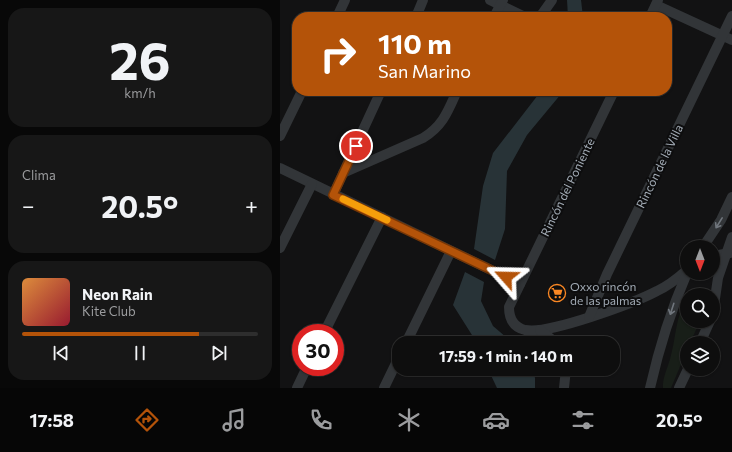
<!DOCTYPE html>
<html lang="es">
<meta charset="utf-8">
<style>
:root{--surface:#0e0e0e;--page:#171717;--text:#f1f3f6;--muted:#9b9c9e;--line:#2e2e2e;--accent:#b45309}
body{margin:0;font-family:Commissioner,sans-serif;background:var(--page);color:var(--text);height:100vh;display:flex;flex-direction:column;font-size:15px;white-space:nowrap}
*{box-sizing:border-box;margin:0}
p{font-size:13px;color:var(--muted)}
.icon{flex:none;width:22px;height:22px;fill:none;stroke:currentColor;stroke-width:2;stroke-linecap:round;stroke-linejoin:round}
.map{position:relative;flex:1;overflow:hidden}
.sheet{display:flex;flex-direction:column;gap:8px;padding:8px;background:#080808;width:280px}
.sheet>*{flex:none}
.guide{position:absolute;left:12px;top:12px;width:380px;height:84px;border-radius:16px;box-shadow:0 1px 3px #0004,0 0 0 1px var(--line);background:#b45309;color:#fff;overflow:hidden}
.needle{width:26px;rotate:180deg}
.buttons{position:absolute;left:400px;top:240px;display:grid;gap:8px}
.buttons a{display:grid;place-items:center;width:40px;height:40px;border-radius:50%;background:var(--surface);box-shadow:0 1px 3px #0004,0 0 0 1px var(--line);font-size:20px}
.speed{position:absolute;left:12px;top:324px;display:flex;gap:8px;font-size:20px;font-weight:700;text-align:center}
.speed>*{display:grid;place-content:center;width:52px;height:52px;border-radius:50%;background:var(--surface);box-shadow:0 1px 3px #0004,0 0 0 1px var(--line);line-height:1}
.speed .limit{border:6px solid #d22;background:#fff;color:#111}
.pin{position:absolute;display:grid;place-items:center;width:34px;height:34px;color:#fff;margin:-17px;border:2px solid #fff;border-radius:50%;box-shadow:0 1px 4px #0007}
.me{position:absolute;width:44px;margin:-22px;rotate:295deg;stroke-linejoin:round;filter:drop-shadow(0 0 3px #0008)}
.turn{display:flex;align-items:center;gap:14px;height:84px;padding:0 20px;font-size:18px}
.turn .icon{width:52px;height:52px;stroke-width:2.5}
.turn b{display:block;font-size:28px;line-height:34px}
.big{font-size:30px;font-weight:700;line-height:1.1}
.sheet .widget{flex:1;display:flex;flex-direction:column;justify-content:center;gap:6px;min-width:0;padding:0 14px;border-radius:16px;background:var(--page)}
.sheet .dial{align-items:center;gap:0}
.dial b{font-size:52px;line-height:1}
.song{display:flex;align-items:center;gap:12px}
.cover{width:48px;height:48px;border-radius:6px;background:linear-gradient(135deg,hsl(30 70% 55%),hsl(350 70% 35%))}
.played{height:4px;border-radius:2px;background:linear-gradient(90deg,var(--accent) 75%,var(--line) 75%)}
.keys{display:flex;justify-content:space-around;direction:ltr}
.heat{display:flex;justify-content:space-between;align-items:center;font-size:22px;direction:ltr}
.trip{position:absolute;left:112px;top:336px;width:228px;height:40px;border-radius:16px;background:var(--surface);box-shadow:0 1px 3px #0004,0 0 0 1px var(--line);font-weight:700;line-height:40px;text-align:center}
.tabs{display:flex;height:64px;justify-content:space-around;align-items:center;background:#060606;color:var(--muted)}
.tabs .icon{width:28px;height:28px}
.tabs .current{color:var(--accent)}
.tabs b{font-size:18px;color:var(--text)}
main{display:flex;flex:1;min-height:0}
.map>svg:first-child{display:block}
</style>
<main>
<section class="sheet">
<div class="widget dial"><b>26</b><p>km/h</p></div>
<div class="widget"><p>Clima</p>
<div class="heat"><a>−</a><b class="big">20.5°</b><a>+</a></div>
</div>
<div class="widget">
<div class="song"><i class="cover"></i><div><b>Neon Rain</b><p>Kite Club</p></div></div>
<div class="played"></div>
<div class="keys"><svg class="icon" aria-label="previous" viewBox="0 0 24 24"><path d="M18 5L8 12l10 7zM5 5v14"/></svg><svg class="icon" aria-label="pause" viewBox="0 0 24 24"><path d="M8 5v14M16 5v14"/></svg><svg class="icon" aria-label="next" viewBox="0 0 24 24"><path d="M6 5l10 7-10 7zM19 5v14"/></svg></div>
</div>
</section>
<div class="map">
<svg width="452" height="388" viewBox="0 0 452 388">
<rect width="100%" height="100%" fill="#121213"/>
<!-- green -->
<path fill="#181e18" d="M407 299V321H420L410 343H407V350L391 388H383C382 378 389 365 391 355 396 337 396 314 407 299Z"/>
<!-- water -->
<g fill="#283337">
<polygon points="287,0 301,0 303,17 288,17"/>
<polygon points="261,91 282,91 281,94 247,135 227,171 225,229 215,260 194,249 203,186 213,153"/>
<polygon points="185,272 204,282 201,301 213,326 233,343 197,343 173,305"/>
<polygon points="208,369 253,369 255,378 255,388 217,388"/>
</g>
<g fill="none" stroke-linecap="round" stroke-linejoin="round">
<!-- street -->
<g stroke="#323538" stroke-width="10">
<polyline points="210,0 245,17"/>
<polyline points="376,5 452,40"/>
<polyline points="57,17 65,0"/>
<polyline points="136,17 143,0"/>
<polyline points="214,17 223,0"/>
<polyline points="260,17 272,0"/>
<polyline points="370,17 378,0"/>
<path d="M334 91 229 307C229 318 233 327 245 330 268 335 354 303 377 291 388 286 398 278 407 270"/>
<polyline points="0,136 22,91"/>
<polyline points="0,168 240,284"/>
<path d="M63 173 143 138C163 126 168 111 177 91"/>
<polyline points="53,195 101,91"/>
<polyline points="423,247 441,220 452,197"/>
<polyline points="0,248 32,184"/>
<polyline points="433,256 450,253"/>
<polyline points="433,312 438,278 452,237"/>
<polyline points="309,317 327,274 452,16"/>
<polyline points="260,330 276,343"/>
<polyline points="44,333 102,217"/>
<polyline points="126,343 171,251"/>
<polyline points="420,343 430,321"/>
<polyline points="17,388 27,367"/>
<polyline points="104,388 119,357"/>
<polyline points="284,388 286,369"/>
<path d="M370 388C379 348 391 310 407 273"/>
<polyline points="399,388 408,369"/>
</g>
</g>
<!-- one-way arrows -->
<defs><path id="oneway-shaft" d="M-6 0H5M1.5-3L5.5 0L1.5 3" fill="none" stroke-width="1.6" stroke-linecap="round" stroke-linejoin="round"/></defs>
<g stroke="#70767d">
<use href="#oneway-shaft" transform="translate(439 223) rotate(122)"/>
<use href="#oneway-shaft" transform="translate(392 309) rotate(108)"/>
</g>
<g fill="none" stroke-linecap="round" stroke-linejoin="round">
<!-- route casing -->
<g stroke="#753606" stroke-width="10">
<polyline id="route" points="76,146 53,195 226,277"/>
</g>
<!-- route -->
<use href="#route" stroke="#b45309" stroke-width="7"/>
<!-- slow -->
<polyline stroke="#f59e0b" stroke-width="7" points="63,199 107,220"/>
</g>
<!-- icons -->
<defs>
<g id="supermarket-ring" transform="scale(0.9)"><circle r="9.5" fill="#0d0d0e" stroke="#f98724" stroke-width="1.5"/><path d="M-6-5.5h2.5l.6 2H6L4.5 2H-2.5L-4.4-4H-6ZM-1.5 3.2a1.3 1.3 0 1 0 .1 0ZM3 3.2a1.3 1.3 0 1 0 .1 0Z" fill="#f98724"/></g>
</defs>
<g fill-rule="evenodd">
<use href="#supermarket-ring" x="277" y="293"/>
</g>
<g text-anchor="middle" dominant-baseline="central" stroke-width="4" stroke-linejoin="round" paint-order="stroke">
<!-- street labels -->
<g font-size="12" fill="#a2abb5" stroke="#0d0d0e">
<text transform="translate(379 166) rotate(-64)">Rincón de la Villa</text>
<text transform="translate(287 187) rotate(-64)">Rincón del Poniente</text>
</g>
<!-- poi labels -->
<g font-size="12" fill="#a2abb5" stroke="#0d0d0e" text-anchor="start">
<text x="290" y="286">Oxxo rincón<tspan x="290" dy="14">de las palmas</tspan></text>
</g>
</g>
</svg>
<div class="buttons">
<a><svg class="needle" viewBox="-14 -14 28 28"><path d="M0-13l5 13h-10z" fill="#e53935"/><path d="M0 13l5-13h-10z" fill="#9b9c9e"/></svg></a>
<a><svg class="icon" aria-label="search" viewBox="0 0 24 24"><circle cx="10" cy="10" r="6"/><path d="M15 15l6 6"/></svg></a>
<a><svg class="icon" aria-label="layers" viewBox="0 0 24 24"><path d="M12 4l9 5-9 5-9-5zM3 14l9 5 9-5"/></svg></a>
</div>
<div class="speed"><div class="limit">30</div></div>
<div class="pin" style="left:76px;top:146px;background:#d93025"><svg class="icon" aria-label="arrive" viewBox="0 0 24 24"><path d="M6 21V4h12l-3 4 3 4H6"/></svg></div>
<svg class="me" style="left:226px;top:277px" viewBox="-20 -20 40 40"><path d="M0-17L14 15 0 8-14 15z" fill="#b45309" stroke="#fff" stroke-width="4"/></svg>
<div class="trip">17:59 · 1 min · 140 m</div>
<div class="guide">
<div class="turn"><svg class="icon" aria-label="right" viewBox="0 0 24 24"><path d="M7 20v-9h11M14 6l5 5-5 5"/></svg><div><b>110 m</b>San Marino</div></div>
</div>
</div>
</main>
<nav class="tabs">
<b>17:58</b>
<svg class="icon current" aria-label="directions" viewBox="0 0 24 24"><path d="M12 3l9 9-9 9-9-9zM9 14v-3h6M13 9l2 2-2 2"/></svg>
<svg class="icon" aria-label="music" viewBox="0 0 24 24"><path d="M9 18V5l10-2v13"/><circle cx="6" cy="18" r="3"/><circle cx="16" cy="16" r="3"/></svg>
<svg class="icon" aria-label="phone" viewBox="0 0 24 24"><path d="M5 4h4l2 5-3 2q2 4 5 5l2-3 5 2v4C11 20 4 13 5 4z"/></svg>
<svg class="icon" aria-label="climate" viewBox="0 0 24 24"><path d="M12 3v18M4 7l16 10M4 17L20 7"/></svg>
<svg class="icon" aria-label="car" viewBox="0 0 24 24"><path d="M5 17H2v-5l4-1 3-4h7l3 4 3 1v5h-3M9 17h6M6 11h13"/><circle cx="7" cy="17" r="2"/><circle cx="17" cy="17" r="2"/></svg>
<svg class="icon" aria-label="filters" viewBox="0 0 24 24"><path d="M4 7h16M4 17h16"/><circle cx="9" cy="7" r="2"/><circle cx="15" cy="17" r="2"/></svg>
<b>20.5°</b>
</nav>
